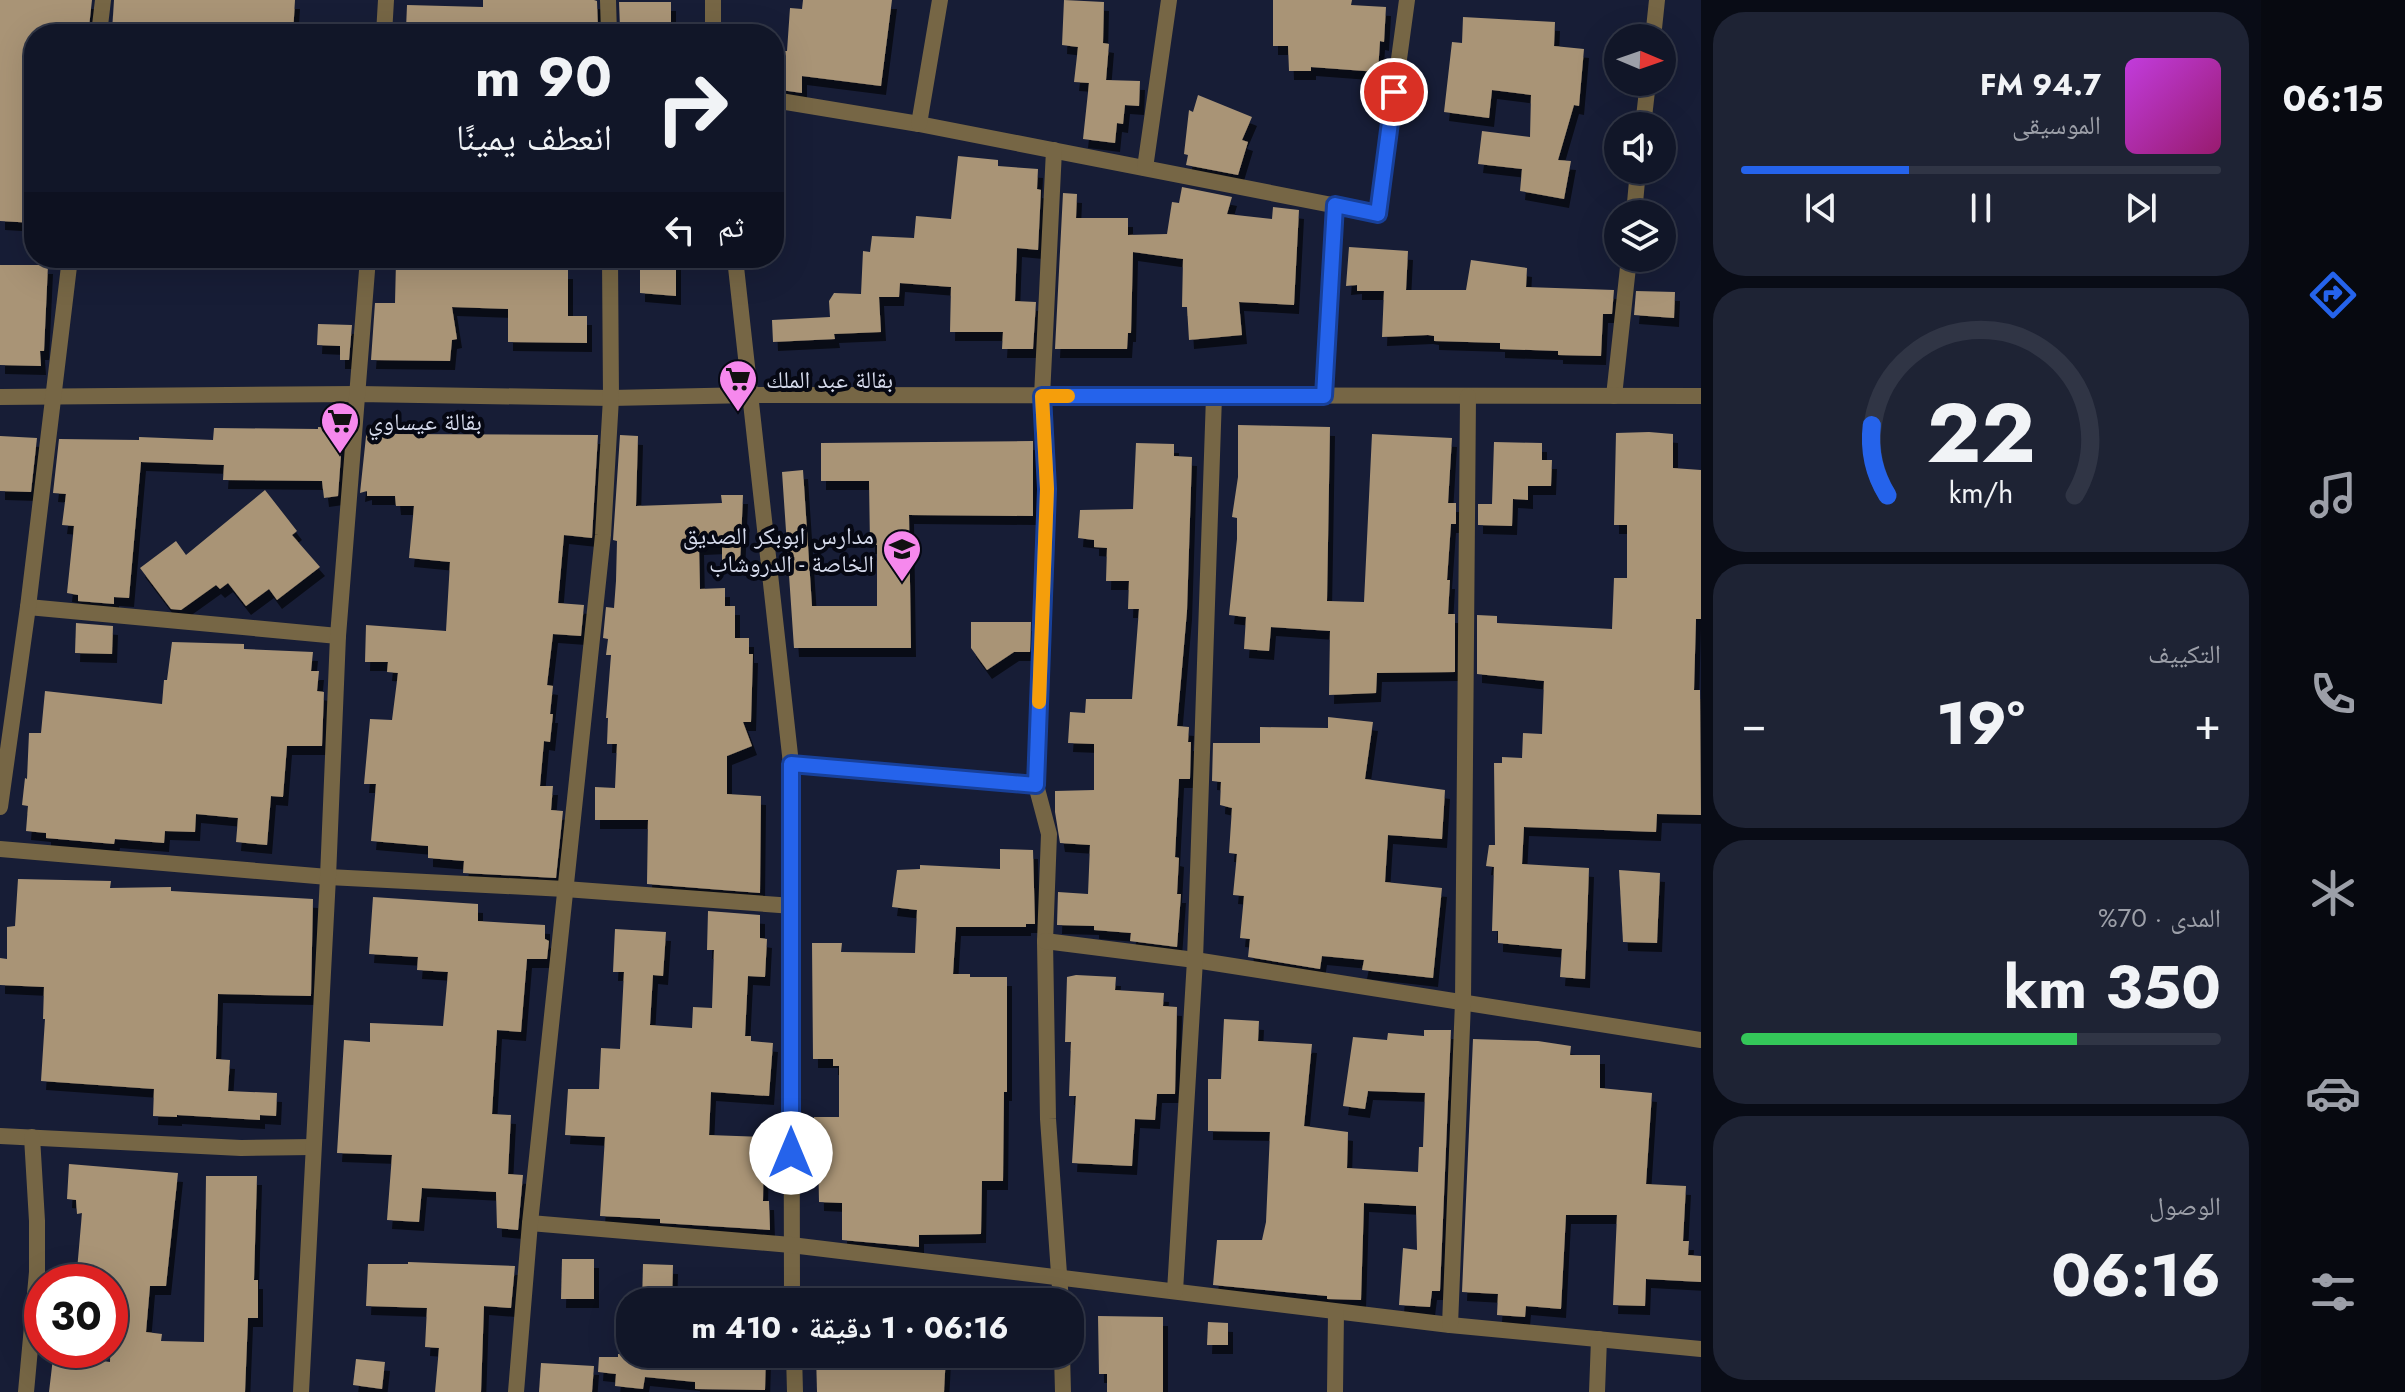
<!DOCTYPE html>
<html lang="ar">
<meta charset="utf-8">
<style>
:root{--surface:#111628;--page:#1e2334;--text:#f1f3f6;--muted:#9c9fa8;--line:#303545;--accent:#2563eb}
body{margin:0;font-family:Jost,"Noto Naskh Arabic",sans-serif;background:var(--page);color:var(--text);direction:rtl;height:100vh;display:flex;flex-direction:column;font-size:30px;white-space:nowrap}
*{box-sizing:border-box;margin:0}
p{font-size:26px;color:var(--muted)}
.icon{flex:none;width:44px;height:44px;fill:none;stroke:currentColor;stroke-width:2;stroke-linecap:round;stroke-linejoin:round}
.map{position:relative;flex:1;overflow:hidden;direction:ltr}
.panel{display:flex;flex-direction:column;gap:12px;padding:12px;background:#090c16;width:560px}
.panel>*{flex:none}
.top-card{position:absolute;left:24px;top:24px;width:760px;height:244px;border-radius:32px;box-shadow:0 8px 32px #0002,0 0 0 2px var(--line);direction:rtl;background:#111628;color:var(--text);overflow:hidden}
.needle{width:52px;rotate:92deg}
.tools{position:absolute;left:1604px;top:24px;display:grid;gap:16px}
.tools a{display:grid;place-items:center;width:72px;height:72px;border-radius:50%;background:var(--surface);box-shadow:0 8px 32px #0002,0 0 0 2px var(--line);font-size:40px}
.speed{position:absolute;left:24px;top:1264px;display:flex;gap:16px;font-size:40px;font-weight:700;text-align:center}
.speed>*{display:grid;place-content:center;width:104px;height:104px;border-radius:50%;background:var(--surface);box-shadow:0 8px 32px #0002,0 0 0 2px var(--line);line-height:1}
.speed .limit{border:12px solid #d22;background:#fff;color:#111}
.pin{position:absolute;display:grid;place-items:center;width:68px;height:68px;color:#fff;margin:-34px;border:4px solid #fff;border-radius:50%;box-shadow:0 2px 8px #0007}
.me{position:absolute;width:88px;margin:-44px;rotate:0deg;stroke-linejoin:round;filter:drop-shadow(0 0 6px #0008)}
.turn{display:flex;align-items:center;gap:28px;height:168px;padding:0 40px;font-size:36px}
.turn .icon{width:104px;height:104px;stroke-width:2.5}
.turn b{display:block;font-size:56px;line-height:68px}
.then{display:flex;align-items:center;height:76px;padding:0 40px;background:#0003;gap:16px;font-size:30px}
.big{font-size:60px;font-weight:700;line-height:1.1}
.panel .card{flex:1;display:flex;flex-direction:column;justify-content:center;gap:12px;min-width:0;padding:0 28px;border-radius:32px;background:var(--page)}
.panel .dial{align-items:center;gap:0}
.dial svg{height:208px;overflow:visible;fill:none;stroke:var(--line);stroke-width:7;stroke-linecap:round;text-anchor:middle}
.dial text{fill:var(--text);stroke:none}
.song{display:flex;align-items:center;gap:24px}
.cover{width:96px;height:96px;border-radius:12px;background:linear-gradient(135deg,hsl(290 70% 55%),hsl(320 70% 35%))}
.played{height:8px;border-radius:4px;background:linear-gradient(90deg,var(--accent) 35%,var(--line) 35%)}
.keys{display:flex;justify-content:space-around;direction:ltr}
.heat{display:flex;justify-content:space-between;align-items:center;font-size:44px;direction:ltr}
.charge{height:12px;border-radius:6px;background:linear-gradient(90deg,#34c759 70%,var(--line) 0)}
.trip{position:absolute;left:616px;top:1288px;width:468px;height:80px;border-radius:32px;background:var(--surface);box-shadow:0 8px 32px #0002,0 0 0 2px var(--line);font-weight:700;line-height:80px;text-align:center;direction:rtl}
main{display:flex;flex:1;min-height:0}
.tab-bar{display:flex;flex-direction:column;width:144px;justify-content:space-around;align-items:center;background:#070910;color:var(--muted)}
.tab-bar .icon{width:56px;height:56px}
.tab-bar .active{color:var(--accent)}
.tab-bar b{font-size:36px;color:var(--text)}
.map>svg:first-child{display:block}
</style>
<main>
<nav class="tab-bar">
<b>06:15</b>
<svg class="icon active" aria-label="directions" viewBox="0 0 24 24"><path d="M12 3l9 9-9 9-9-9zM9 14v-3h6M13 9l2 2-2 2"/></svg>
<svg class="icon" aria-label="music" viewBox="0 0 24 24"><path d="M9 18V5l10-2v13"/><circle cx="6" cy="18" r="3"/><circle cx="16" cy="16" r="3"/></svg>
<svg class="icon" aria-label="phone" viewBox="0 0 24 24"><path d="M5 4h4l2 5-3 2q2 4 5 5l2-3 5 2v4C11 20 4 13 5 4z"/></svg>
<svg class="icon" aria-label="climate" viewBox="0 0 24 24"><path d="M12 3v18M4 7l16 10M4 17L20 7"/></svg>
<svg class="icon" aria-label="car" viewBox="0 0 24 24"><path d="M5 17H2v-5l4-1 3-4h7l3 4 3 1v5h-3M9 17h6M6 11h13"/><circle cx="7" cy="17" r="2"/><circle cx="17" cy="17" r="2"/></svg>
<svg class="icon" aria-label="filters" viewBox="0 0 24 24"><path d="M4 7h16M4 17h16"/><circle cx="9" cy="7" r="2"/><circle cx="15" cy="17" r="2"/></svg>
</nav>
<section class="panel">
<div class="card">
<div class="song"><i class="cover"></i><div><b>94.7 FM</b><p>الموسيقى</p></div></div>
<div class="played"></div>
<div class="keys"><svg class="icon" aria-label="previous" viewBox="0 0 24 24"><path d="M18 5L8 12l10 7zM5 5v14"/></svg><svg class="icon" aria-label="pause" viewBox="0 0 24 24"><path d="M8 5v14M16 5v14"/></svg><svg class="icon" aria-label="next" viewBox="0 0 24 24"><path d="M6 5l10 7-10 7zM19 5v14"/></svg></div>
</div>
<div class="card dial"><svg viewBox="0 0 100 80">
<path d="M14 69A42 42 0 1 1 86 69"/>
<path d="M14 69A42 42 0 0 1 8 42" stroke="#2563eb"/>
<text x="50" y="56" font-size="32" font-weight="700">22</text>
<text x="50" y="72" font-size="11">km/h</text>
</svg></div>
<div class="card"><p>التكييف</p>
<div class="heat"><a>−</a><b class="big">19°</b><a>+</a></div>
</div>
<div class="card"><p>المدى · 70%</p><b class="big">350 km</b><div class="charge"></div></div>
<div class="card"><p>الوصول</p><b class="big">06:16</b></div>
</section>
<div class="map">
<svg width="1701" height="1392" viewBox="0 0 1701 1392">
<defs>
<filter id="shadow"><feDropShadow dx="5" dy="9" stdDeviation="0" flood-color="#0009"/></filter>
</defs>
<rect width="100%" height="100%" fill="#171d36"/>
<!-- building -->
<g fill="#a99476" filter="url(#shadow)">
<polygon points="0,0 92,0 89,27 54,26 54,34 34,34 34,89 25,181 33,181 34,223 0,221"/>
<polygon points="114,0 295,0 293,34 112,31"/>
<polygon points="483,0 594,0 597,1 598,28 569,28 569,34 406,29 407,5 483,7"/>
<polygon points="803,0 892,0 881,86 802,76 802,93 774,89 774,51 787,51 790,8 802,9"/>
<polygon points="1064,0 1104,2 1103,43 1109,44 1106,80 1140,81 1139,106 1125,105 1123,124 1117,123 1115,143 1083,139 1089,83 1074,82 1078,47 1062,45"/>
<polygon points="1273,0 1352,0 1351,5 1386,7 1384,42 1380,41 1378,72 1311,67 1311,71 1289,71 1288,46 1273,46"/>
<polygon points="619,2 671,2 671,34 627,34 627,28 620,28"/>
<polygon points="1463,17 1555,22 1554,46 1584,49 1579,106 1574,105 1558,160 1571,161 1564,199 1520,191 1522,169 1478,164 1482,131 1530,137 1531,95 1492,90 1489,118 1444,112 1452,42 1462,43"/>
<polygon points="1198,95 1252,117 1242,140 1248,142 1238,175 1186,165 1188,155 1184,154 1189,110 1193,112"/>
<polygon points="958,156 998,160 998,166 1038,169 1037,189 1041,190 1038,250 1017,248 1015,301 1036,302 1033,349 1002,349 1003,332 950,332 951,287 900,283 899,297 879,297 881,332 834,334 835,339 773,342 772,320 830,317 829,301 834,293 861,294 863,251 870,252 872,236 914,238 916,216 951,219"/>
<polygon points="1182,187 1232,197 1227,214 1272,219 1273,207 1299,210 1294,305 1239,302 1242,335 1189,340 1187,307 1182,307 1183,259 1133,252 1131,333 1128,333 1127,349 1055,349 1063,193 1077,194 1076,218 1128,218 1128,235 1167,234 1172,202 1179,203"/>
<polygon points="1349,247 1408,251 1406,290 1466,290 1471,260 1527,268 1526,287 1614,290 1612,314 1603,314 1601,356 1558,355 1558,351 1500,349 1500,343 1434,341 1434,336 1428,335 1382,337 1384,291 1357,291 1357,285 1346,286"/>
<polygon points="640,258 676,258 676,296 640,293"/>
<polygon points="396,261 471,264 471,270 568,270 568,316 587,316 587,343 508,342 508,309 452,307 457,339 452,340 450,361 371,360 375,303 395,303"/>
<polygon points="0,265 48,265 44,351 40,351 41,366 0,365"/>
<polygon points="1636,291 1675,292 1674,318 1634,315"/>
<polygon points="318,324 352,325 349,360 340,360 340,346 317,345"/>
<polygon points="1238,425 1330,427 1327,601 1364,602 1372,434 1452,438 1448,503 1456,503 1456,524 1451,524 1447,580 1450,580 1448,614 1455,614 1455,672 1377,673 1376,693 1329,695 1330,631 1271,627 1269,651 1244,649 1246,617 1229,615 1237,539 1237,518 1232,517 1238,477"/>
<polygon points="318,427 343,428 338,496 324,498 322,481 223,480 224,465 141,462 129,598 114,597 114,604 78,601 78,595 67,593 74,526 62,525 66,494 53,493 59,439 139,440 139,437 213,440 214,428 318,429"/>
<polygon points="367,427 389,427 389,434 598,435 592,538 564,535 558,603 584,605 581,636 553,634 547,685 553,686 550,714 553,714 550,742 544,741 540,786 553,786 551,810 563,811 556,878 463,873 464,861 428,858 428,846 371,841 376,784 364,784 370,719 392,720 398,673 387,672 388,662 365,662 366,625 446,631 450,562 409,558 414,506 396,506 395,496 367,496 367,491 360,493"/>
<polygon points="1649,432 1673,434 1673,468 1701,470 1701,619 1696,619 1694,690 1700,690 1701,815 1657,814 1656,832 1524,827 1522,864 1589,868 1585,979 1560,977 1562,949 1498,943 1498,931 1492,931 1494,867 1486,866 1489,845 1495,845 1494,763 1502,763 1502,757 1522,758 1523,733 1542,734 1544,681 1477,674 1477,615 1497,616 1497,623 1612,629 1614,578 1627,578 1627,525 1614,525 1616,433"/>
<polygon points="620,435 638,436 636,506 722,503 721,495 743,495 740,564 722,564 722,545 699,546 700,589 725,588 725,606 735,606 735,638 749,638 749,654 753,654 751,722 743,722 752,746 727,756 727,794 761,796 760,893 647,884 648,820 595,820 595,787 615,788 617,744 607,744 608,718 606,718 611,655 606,655 608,639 603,638 606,607 614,608 616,581 617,541 613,540"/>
<polygon points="0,436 37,438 31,492 0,491"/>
<polygon points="1033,441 1033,516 909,515 911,648 794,648 782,472 803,470 812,606 877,606 877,545 870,545 869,481 821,481 821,443"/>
<polygon points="1494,442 1542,443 1542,460 1552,460 1551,486 1528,486 1528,500 1513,499 1512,526 1478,525 1478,504 1492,504"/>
<polygon points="1136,443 1174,444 1174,456 1192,457 1187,611 1177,726 1189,727 1188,742 1191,742 1190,779 1179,779 1175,857 1179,858 1177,894 1181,894 1177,947 1130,941 1131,933 1094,930 1094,926 1057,925 1058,892 1088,894 1090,845 1060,843 1055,812 1055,791 1094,790 1094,744 1068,743 1070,712 1085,713 1086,699 1132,699 1139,609 1128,609 1129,581 1106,581 1107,548 1094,547 1094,540 1078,538 1080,510 1133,509"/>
<polygon points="265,490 297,531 292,535 320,567 277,600 269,589 246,606 228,583 220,589 216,585 181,610 171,609 140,568 176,541 186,555"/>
<polygon points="971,622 1031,622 1030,652 1014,652 987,670 971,648"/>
<polygon points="76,623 113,626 112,654 75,653"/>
<polygon points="172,642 244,644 244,649 313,652 311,671 319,671 317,691 324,692 322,746 287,746 283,797 271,796 267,845 236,842 238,818 196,814 195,832 165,831 164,843 115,839 114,844 46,838 46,833 26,831 28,806 22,805 25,778 27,779 29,733 41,733 45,691 162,704 164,680 167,680"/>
<polygon points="1328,717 1373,722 1365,779 1445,790 1442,839 1388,835 1385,882 1442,888 1433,978 1362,970 1364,960 1322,956 1320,969 1248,957 1250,939 1240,938 1244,896 1233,895 1237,854 1229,853 1232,808 1220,805 1221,782 1212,781 1213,743 1260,743 1260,727 1328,728"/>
<polygon points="1000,849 1033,850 1035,924 1026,924 1026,927 956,927 953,974 970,974 970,977 1007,977 1007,1092 1004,1092 1003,1181 982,1181 981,1234 919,1235 919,1247 842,1240 842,1203 819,1202 818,1154 814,1154 814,1117 839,1117 839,1066 833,1066 833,1059 813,1059 812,943 842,943 841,952 915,953 917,910 892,907 897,870 920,869 920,865 1000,869"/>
<polygon points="1619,870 1660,873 1657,943 1623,942"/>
<polygon points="18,879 111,881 110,888 171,887 171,891 313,899 311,996 218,994 216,1059 230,1060 228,1091 277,1093 276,1116 260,1115 260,1120 177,1115 177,1117 153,1116 154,1089 41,1081 45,1019 43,1019 44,987 0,985 0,958 7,959 7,927 15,926"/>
<polygon points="373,897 478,904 478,921 545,925 545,939 549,941 547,959 527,959 521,1032 497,1030 492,1114 511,1115 508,1174 523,1175 518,1230 497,1228 496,1192 422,1188 419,1222 387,1220 392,1155 337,1153 344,1040 370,1042 370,1023 443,1026 448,972 417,970 418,957 369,954"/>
<polygon points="708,911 760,915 760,938 767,939 765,977 748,976 745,1036 751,1036 751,1041 773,1043 769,1096 711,1092 709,1135 764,1137 763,1201 769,1201 770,1230 660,1223 660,1219 600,1216 605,1137 565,1135 568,1089 599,1089 601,1048 620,1049 624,972 613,972 615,929 666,932 663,976 653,975 650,1025 692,1028 693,1007 712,1008 714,950 707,950"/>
<polygon points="1076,975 1116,977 1115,990 1164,993 1163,1006 1177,1007 1175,1094 1157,1094 1155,1120 1135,1119 1132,1166 1072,1163 1076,1096 1069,1096 1071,1042 1065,1042 1067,977"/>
<polygon points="1224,1019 1259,1021 1258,1041 1312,1044 1304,1126 1348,1132 1347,1168 1418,1172 1419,1147 1423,1147 1425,1093 1368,1091 1365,1109 1343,1106 1353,1037 1387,1040 1388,1033 1424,1036 1424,1030 1451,1030 1440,1291 1432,1291 1430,1307 1399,1305 1403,1248 1417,1250 1416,1206 1364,1203 1361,1300 1327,1299 1327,1296 1213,1285 1217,1240 1262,1240 1266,1222 1270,1132 1208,1131 1208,1079 1221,1079"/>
<polygon points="1473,1039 1538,1041 1571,1046 1570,1055 1600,1055 1600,1088 1652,1093 1646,1184 1686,1186 1683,1241 1689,1241 1688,1255 1701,1256 1701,1282 1646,1279 1645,1306 1613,1305 1617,1215 1566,1215 1561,1309 1526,1306 1525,1317 1497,1315 1498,1294 1462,1292"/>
<polygon points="69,1164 178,1173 166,1286 150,1286 146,1332 162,1334 161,1341 204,1342 206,1176 257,1176 254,1280 258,1280 258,1318 248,1318 245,1392 49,1392 53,1358 64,1360 65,1356 110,1362 112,1282 76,1282 82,1213 77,1214 76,1200 67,1199"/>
<polygon points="562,1259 594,1259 594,1299 561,1299"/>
<polygon points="408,1262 515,1266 511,1308 484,1306 481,1392 435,1392 439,1348 425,1347 427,1308 366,1306 368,1264 408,1264"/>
<polygon points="643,1264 673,1265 672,1302 642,1302"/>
<polygon points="1098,1316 1163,1317 1163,1392 1107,1392 1107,1374 1099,1374"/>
<polygon points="1208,1322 1228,1323 1228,1345 1207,1345"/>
<polygon points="618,1354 660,1354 660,1357 766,1354 765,1390 695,1389 695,1382 645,1377 643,1389 615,1386 616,1374 598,1372 599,1357 618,1357"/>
<polygon points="816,1354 946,1354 944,1392 817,1392"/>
<polygon points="356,1359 385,1362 382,1389 353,1385"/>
<polygon points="541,1363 594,1366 592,1392 539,1392"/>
</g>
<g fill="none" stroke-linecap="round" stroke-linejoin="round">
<!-- minor -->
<g stroke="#766645" stroke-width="16">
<polyline points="608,0 609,34"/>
<polyline points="99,34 103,0"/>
<polyline points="384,34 386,0"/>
<polyline points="713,34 713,0"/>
<polyline points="1653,38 1657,0"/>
<polyline points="774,100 919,124 1378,214 1407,0"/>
<polyline points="919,124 940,0"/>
<polyline points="1643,126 1648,82"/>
<polyline points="1054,150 1042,396 1047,489 1036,785 1049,834 1045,941 1048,1119 1061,1302"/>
<polyline points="1145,168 1169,0"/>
<polyline points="1634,214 1638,170"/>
<polyline points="735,258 791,764 792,1302"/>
<polyline points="1324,396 1335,205"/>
<polyline points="1614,396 1629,258"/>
<polyline points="0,397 358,394 611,398 751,395 1701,396"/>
<polyline points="28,607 338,636"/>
<polyline points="791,764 1036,785"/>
<polyline points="0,807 28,607 70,258"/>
<polyline points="0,849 328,877 565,889 793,906"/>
<polyline points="1045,941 1195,960 1701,1040"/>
<polyline points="0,1136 241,1148 313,1147"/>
<polyline points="530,1223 791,1245 1450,1325 1701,1349"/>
<polyline points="1175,1291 1195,960 1214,396"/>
<polyline points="1450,1325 1463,1002 1468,396"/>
<polyline points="794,1354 795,1392"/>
<polyline points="1062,1354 1063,1392"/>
<polyline points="26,1392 37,1272 37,1221 32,1137"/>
<polyline points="301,1392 328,877 338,636 368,258"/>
<polyline points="516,1392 530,1223 603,535 611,398 610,258"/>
<polyline points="1335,1392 1336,1312"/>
<polyline points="1597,1392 1599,1339"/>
</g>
</g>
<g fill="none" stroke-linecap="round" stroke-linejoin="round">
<!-- route casing -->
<g stroke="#184099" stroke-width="20">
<polyline id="route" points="791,1153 791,764 1036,785 1047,489 1042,396 1324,396 1335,205 1378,214 1394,92"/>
</g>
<!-- route -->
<use href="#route" stroke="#2563eb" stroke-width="14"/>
<!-- slow -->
<polyline stroke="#f59e0b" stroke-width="14" points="1039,702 1047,489 1042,396 1068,396"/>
</g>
<!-- icons -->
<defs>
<g id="supermarket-pin" transform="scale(2)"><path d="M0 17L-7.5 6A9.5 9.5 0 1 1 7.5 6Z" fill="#f688ed" stroke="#060813"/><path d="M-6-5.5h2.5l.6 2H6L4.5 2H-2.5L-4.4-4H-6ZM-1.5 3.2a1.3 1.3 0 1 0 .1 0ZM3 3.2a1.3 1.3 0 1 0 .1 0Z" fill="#111"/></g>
<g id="school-pin" transform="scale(2)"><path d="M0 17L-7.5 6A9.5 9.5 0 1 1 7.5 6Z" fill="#f688ed" stroke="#060813"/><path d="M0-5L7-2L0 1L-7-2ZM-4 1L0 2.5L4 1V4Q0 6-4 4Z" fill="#111"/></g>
</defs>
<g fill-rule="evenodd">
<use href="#supermarket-pin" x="738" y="379"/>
<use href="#supermarket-pin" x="340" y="421"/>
<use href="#school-pin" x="902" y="549"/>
</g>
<g text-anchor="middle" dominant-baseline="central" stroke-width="8" stroke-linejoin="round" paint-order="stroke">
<!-- poi labels -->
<g font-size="24" fill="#d5daeb" stroke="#060813" text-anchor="start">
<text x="766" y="379">بقالة عبد الملك</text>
<text x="368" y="421">بقالة عيساوي</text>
<text x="874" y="535" text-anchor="end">مدارس ابوبكر الصديق<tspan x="874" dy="28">الخاصة - الدروشاب</tspan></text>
</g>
</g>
</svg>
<div class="tools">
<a><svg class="needle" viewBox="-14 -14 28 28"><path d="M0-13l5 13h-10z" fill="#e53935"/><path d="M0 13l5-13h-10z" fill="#9c9fa8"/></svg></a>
<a><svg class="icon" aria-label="sound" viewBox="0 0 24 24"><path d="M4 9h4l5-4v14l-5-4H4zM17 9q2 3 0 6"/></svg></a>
<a><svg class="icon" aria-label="layers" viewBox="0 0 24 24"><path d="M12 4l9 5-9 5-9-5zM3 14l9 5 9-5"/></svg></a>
</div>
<div class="speed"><div class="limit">30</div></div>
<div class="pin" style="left:1394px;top:92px;background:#d93025"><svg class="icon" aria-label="arrive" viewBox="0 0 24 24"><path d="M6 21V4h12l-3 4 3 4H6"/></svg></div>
<svg class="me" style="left:791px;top:1153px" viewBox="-20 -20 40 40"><circle r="19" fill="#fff"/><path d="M0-13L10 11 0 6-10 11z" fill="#2563eb"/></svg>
<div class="trip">06:16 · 1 دقيقة · 410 m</div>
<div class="top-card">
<div class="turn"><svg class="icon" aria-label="right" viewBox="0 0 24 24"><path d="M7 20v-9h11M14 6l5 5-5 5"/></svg><div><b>90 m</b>انعطف يمينًا</div></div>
<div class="then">ثم<svg class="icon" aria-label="left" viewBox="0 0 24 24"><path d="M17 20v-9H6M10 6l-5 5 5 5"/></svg></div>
</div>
</div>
</main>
